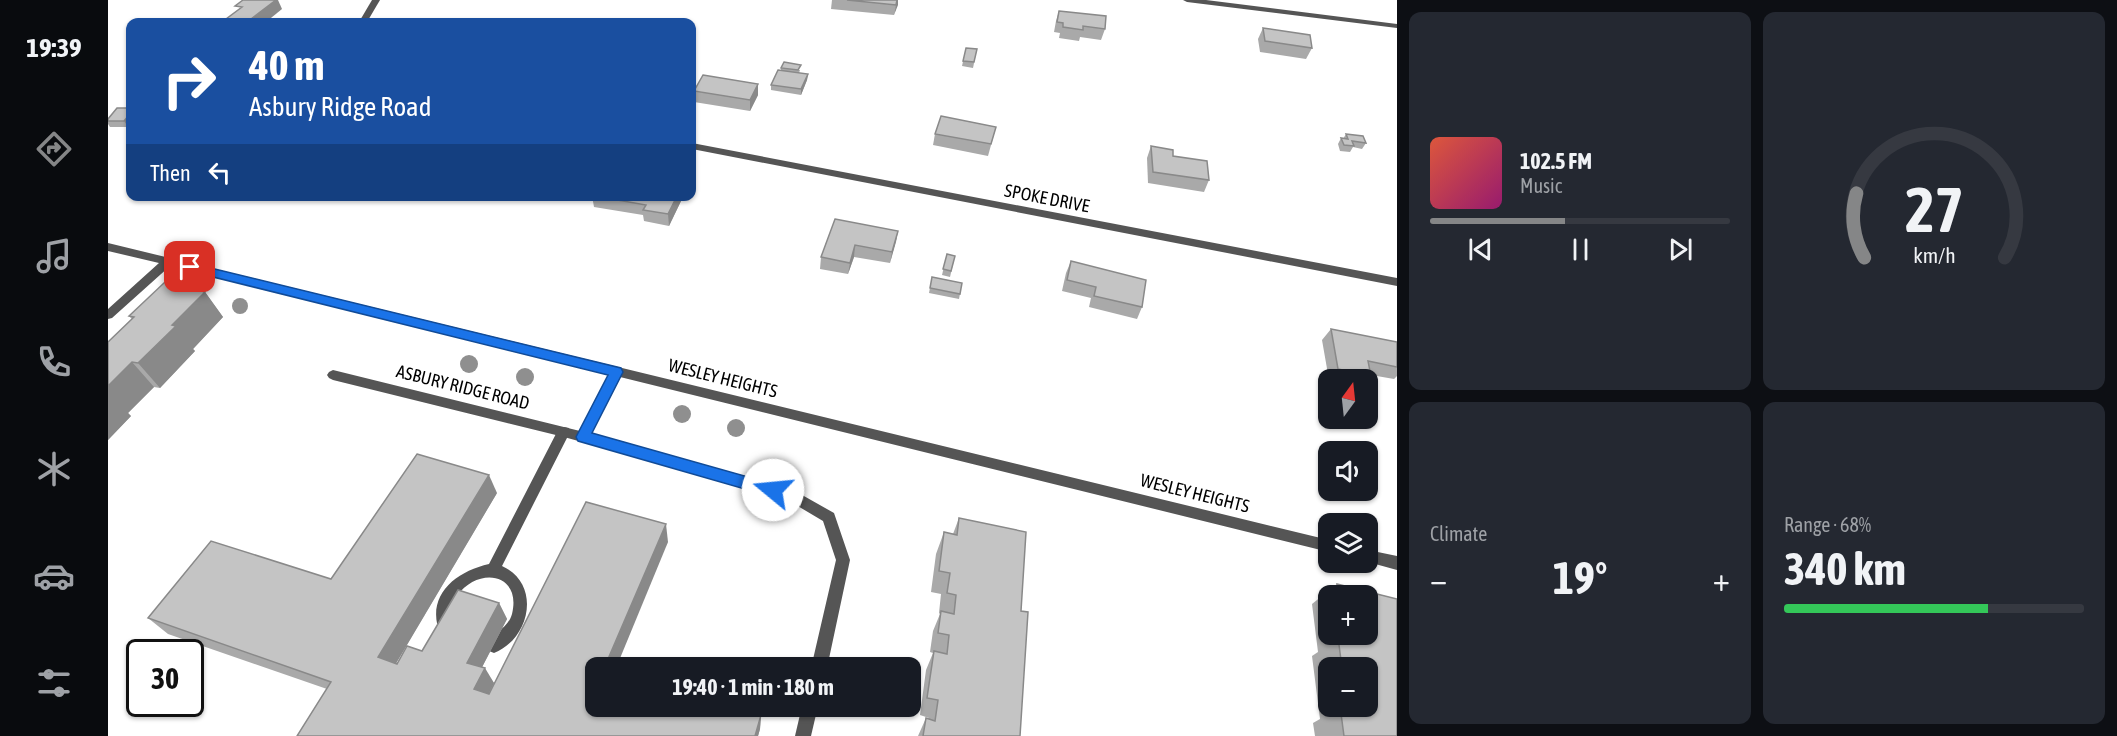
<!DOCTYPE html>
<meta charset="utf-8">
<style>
:root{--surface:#171b24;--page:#242831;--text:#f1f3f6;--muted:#9ea1a6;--line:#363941;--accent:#858687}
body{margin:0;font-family:"Asap Condensed",sans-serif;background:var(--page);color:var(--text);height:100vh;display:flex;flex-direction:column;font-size:22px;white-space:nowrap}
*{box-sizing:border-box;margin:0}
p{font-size:20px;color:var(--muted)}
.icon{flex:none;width:33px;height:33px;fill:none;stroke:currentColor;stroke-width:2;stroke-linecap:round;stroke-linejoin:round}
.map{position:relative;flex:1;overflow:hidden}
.drawer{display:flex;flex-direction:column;gap:12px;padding:12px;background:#0d0f14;width:720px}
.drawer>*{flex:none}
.guide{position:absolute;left:18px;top:18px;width:570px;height:183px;border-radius:12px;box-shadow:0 2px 4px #0004;background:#1a4fa0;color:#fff;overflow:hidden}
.needle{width:39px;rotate:15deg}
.buttons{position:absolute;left:1210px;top:369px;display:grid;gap:12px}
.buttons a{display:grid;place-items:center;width:60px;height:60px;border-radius:12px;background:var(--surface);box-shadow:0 2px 4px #0004;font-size:30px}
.speed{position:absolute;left:18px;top:639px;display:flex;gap:12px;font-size:30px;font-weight:700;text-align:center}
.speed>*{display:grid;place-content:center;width:78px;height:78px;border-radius:50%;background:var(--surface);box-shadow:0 2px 4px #0004;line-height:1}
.speed .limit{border:3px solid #111;border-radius:9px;background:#fff;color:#111}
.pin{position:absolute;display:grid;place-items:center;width:51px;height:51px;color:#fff;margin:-26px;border-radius:12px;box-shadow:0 3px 9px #0006}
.me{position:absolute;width:66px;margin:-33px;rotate:287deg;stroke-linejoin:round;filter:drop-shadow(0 0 4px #0008)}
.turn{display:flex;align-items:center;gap:21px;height:126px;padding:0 24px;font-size:27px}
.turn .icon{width:78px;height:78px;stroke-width:2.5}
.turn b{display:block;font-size:42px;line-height:51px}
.then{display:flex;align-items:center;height:57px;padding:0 24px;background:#0003;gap:12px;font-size:22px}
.big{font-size:45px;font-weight:700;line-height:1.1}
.drawer .widget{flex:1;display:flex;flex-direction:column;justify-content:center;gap:9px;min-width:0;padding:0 21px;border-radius:12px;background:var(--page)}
.drawer .dial{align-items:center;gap:0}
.dial svg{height:156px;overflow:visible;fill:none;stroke:var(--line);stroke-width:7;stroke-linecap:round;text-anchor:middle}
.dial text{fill:var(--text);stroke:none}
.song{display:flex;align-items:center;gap:18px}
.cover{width:72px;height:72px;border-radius:9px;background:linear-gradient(135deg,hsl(10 70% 55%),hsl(320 70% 35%))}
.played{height:6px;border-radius:3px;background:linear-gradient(90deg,var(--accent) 45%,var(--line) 45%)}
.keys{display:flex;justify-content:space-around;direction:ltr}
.heat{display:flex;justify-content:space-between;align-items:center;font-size:33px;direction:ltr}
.charge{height:9px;border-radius:4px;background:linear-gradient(90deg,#34c759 68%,var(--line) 0)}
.drawer .tiles{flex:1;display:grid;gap:12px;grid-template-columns:repeat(2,1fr)}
.trip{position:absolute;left:477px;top:657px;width:336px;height:60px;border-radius:12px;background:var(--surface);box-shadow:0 2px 4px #0004;font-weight:700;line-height:60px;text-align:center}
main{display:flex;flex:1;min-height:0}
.tab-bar{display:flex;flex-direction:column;width:108px;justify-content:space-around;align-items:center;background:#090b0e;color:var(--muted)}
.tab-bar .icon{width:42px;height:42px}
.tab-bar .on{color:var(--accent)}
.tab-bar b{font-size:27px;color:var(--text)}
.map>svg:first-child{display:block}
</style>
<main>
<nav class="tab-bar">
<b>19:39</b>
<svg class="icon on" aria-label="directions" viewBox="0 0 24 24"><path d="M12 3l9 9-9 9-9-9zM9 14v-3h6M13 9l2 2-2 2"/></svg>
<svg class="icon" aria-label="music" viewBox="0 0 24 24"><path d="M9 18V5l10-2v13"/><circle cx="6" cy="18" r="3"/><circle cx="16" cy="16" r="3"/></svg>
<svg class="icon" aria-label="phone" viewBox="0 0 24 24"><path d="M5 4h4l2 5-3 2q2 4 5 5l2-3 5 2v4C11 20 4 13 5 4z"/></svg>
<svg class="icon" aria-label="climate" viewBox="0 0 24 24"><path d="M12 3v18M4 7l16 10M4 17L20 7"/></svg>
<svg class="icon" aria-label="car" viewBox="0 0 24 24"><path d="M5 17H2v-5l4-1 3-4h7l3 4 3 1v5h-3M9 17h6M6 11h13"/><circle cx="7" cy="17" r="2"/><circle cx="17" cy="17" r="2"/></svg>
<svg class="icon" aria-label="filters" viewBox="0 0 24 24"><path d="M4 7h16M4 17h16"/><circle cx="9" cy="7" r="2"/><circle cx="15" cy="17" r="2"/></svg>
</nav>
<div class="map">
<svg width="1289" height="736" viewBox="0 0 1289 736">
<rect width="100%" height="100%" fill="#fff"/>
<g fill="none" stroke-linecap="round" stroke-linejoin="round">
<!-- lane -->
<path fill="#555" fill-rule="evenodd" d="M456 427 461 428 462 432 394 566C434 584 422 639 386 653L381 651 378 646C384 633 400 629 404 614 414 573 370 566 349 596 340 609 349 623 343 636L338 638 333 636C316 597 346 572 381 564L451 428Z"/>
<!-- street -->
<g fill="#555" fill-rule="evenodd">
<polygon points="264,0 272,0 259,22 251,22"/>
<polygon points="1075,0 1098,0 1289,24 1289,28 1079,2"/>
<polygon points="584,143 1289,278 1289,286 584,149"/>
<polygon points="0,243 1221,540 1221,552 512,377 483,434 687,491 726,513 742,560 719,668 703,668 728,560 715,521 683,502 621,483 456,437 225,380 221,378 219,375 221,372 225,370 472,431 501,374 62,266 4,318 0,319 0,309 51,263 0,251"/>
<polygon points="1260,550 1289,556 1289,570 1260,562"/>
<polygon points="694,706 710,706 703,736 687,736"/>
</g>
</g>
<!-- trees -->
<g fill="#8f8f8f">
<circle cx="132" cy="306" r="8"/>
<circle cx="361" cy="364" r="9"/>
<circle cx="417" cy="377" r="9"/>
<circle cx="574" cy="414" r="9"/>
<circle cx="628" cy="428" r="9"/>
</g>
<!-- wall -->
<g fill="#a9a9a9" fill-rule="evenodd">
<polygon points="724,0 790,0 786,15 723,9"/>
<polygon points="951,11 997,29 993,40 972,37 971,41 951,38 952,33 946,32 948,21"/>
<polygon points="1155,28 1204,48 1198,59 1152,52 1150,39"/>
<polygon points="858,48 869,49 865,68 854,66"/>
<polygon points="673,68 692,70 691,73 700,74 699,80 693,95 663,90 663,85 673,70"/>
<polygon points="586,91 650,95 642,111 586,102"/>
<polygon points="9,108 20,127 2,127 0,124 0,119"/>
<polygon points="888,127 880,156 825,145 827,134"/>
<polygon points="1238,134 1258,143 1254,149 1245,147 1242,152 1232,151 1230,144 1233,138 1235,139"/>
<polygon points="1043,146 1065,156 1101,180 1096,192 1040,183 1039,158"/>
<polygon points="484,196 573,196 573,201 561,226 536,221 535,215 486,207"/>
<polygon points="790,231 782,263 746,257 740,274 712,269 713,257"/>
<polygon points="839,254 847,256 842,277 834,275"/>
<polygon points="963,261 1034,307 1029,319 981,307 983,298 954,291 958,273"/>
<polygon points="824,277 854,283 851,299 821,293"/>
<polygon points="97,292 115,317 85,349 87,351 52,388 46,387 20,413 23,416 0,440 0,342 24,319 21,316"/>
<polygon points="1223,329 1289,342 1289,376 1286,379 1263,375 1263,376 1260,380 1221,380 1214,340"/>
<polygon points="389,493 288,663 314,651 391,603 399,619 374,667 386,683 560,542 488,668 653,715 652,729 650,736 189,736 219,689 60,634 40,618 223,579"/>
<polygon points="851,518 913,611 912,736 810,736 818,718 821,719 821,718 812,715 818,670 825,653 822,652 825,631 832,614 831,613 833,594 823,592 828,554 836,532 845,534"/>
<path d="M1229 584 1289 599V736H1207L1205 723 1212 719 1204 656 1210 652 1204 604ZM1221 596H1260V634H1221ZM1221 668H1260V706H1221Z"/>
</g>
<!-- shaded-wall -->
<g fill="#898989">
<polygon points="168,0 170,0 174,9 158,22 139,22"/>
<polygon points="789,0 790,0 790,5 786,15"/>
<polygon points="700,74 699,80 693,95 693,89"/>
<polygon points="650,84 650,95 642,111 642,100"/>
<polygon points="22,114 22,124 20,127 16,121"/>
<polygon points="569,196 573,196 573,201 561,226 560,214"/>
<polygon points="790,231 788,242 782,263 784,252"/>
<polygon points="747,245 746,257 740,274 742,263"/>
<polygon points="97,292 115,317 85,349 87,351 52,388 30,363 64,325"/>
<polygon points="24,362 46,387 20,413 23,416 0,440 0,386"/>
<polygon points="381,475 389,493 283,672 270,657"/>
<polygon points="558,524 560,542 508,668 498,668 497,666"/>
<polygon points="391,603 399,619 369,677 359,663"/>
<polygon points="377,668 386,683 376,703 366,689"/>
<polygon points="653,715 652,729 650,736 647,736"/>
</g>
<!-- building -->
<g fill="#c4c4c4" stroke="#898989" stroke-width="1.5">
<polygon points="135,0 168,0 139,22 114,22 134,7 127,6"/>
<polygon points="739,0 789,0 788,5"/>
<polygon points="951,11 998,16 997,29 975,26 975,30 955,27 955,23 949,22"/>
<polygon points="1155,28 1202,35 1204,48 1157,41"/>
<polygon points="858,48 869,49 866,62 855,61"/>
<polygon points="676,62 693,65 690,70 673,68"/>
<polygon points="670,70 700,74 693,89 663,85"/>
<polygon points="595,75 650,84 642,100 586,91"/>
<polygon points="9,108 22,108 22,114 16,121 0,121 0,119"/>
<polygon points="833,116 888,127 883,144 827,134"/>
<polygon points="1238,134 1255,136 1258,143 1244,141 1246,146 1236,145 1233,138 1240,139"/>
<polygon points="1043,146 1065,150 1065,156 1099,161 1101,180 1045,172"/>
<polygon points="487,196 569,196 560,214 535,210 538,205"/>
<polygon points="727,219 790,231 784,252 747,245 742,263 713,257"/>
<polygon points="839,254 847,256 843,271 835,269"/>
<polygon points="963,261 1038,280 1034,307 986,296 988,287 959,280"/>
<polygon points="824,277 854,283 852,294 822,288"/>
<polygon points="57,282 97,292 64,325 68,326 30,363 24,362 0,386 0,342 26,317 21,316"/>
<polygon points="1223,329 1289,342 1289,367 1260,361 1263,376 1230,369"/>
<polygon points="309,454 381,475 270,657 289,664 299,646 314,651 350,590 391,603 359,663 377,668 366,689 381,694 478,502 558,524 497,666 504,668 488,668 488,706 625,706 653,715 647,736 189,736 223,682 40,618 103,541 223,579"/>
<polygon points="851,518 918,532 913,611 920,612 912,736 815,736 818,718 827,721 830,700 819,698 826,651 839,654 841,635 830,633 833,611 846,614 848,595 839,593 842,573 831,571 836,532 849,535"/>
<polygon points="1229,584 1289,599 1289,736 1236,736 1232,706 1240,708 1240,706 1260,706 1260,668 1234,668 1230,637 1237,639 1236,634 1260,634 1260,596 1230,596"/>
</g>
<!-- route -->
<polygon fill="#1a73e8" stroke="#114b97" stroke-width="1.5" points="82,263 513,368 515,372 484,433 665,484 671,486 673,490 671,495 665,497 470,441 468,437 500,375 77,270 75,267 77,264"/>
<g text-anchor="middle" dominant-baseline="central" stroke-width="5" stroke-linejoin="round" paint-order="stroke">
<!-- street labels -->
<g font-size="18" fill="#000" stroke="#fff">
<text transform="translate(939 198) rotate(11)">SPOKE DRIVE</text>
<text transform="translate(615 378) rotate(14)">WESLEY HEIGHTS</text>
<text transform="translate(355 387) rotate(14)">ASBURY RIDGE ROAD</text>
<text transform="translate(1087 493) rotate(14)">WESLEY HEIGHTS</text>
</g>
</g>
</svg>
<div class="buttons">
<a><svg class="needle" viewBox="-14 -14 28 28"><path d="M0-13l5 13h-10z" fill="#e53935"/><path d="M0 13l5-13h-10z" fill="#9ea1a6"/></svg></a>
<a><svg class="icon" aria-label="sound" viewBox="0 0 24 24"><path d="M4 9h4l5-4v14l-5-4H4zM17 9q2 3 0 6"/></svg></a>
<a><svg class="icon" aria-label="layers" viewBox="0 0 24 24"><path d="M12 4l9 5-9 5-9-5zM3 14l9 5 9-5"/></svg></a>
<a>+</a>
<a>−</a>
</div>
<div class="speed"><div class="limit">30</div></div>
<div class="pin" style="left:82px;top:267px;background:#d93025"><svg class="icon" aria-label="arrive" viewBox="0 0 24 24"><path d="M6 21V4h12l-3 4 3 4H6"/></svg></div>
<svg class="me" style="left:665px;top:490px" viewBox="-20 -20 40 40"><circle r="19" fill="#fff"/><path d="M0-13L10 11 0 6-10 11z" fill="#1a73e8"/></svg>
<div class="trip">19:40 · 1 min · 180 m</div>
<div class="guide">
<div class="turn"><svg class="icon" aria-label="right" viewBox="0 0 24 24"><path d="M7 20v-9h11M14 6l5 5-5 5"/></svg><div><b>40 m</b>Asbury Ridge Road</div></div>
<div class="then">Then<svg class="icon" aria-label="left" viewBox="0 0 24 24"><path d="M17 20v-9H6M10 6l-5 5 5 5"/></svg></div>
</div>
</div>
<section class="drawer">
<div class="tiles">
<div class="widget">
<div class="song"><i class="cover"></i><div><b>102.5 FM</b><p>Music</p></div></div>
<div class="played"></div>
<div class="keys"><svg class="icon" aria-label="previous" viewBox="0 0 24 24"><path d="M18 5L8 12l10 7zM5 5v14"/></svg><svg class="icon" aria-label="pause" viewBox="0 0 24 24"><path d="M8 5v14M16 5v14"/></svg><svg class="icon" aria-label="next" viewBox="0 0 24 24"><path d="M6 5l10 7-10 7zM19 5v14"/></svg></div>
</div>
<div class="widget dial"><svg viewBox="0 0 100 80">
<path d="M14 69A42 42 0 1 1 86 69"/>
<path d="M14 69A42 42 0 0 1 10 36" stroke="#858687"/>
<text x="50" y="56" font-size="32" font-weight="700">27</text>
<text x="50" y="72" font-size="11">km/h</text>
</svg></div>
<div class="widget"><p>Climate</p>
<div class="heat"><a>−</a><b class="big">19°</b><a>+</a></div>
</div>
<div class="widget"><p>Range · 68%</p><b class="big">340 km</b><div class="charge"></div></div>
</div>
</section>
</main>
